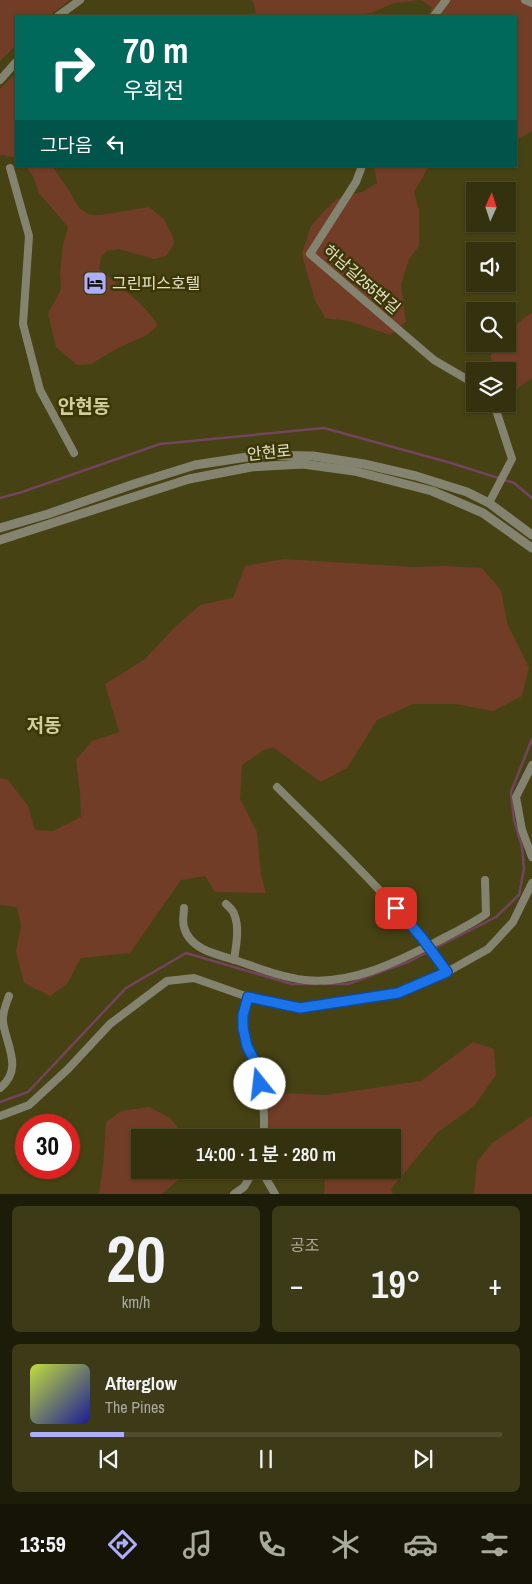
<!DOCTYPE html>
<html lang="ko">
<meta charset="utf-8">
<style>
:root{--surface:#34320e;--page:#3c3a17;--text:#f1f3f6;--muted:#a9aa9e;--line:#4e4d2e;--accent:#afaefa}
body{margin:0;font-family:"Archivo Narrow","Noto Sans KR",sans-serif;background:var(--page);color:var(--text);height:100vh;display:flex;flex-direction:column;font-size:19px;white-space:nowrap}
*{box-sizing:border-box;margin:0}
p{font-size:16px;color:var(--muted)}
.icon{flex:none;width:28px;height:28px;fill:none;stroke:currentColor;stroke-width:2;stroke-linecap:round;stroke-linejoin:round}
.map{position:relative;height:1194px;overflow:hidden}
.panel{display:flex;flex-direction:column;gap:12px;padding:12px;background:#1d1c08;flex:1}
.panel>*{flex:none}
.banner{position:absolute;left:15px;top:15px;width:502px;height:152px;border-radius:0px;box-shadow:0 1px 4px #0004,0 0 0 1px var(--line);background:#00695c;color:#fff;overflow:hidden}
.needle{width:32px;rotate:3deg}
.tools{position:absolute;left:466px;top:182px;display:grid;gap:10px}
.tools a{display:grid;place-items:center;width:50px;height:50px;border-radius:0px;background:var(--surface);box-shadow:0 1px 4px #0004,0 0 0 1px var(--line);font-size:25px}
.speed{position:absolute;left:15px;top:1114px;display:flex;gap:10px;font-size:25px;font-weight:700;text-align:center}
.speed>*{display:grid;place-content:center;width:65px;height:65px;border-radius:50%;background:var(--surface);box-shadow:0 1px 4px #0004,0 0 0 1px var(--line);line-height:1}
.speed .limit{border:8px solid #d22;background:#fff;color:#111}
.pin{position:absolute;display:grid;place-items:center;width:42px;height:42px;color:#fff;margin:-21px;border-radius:10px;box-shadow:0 2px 8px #0006}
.me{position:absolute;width:55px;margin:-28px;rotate:344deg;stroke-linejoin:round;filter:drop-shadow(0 0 4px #0008)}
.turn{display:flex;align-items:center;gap:18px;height:105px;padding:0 25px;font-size:22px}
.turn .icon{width:65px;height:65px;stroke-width:2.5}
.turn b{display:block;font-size:35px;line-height:42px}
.then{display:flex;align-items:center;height:48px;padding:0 25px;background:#0003;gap:10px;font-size:19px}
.big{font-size:38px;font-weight:600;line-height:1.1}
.panel .card{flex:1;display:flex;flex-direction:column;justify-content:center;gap:8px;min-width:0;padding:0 18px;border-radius:8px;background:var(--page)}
.panel .dial{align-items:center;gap:0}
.dial b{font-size:65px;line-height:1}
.song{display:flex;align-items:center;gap:15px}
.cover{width:60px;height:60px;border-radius:8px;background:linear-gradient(135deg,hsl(70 70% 55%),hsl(240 70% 35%))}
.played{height:5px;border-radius:2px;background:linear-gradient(90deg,var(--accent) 20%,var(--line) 20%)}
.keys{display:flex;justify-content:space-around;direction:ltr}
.heat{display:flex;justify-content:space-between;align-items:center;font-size:28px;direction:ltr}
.panel .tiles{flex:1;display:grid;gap:12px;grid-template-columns:1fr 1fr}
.card:last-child{grid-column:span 2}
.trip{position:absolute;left:131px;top:1129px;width:270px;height:50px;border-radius:0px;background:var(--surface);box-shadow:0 1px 4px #0004,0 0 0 1px var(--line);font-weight:600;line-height:50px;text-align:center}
.menu{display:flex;height:80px;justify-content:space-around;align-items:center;background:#151406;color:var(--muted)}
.menu .icon{width:35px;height:35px}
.menu .on{color:var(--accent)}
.menu b{font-size:22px;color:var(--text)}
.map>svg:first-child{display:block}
</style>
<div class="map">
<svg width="532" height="1194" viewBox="0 0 532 1194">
<rect width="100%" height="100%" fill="#464213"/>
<!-- green -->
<g fill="#723d26">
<polygon points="0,0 70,0 49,16 16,16 16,45 0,61"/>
<polygon points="249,0 532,0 532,131 516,140 516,16 429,16 432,7 420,0 394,3 371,13 354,16 255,16 256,12 253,1"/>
<polygon points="16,73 16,99 13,103 16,107 16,158 2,155 0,156 0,89"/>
<path d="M26 166H52L68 189 79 208 90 215H100L149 207 164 219 173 237 174 244 166 256 154 259 119 249 107 251 101 257 99 269C119 286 143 302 158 325L147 335 116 349 91 364 77 365 56 347 48 314 61 289 60 273 63 245 68 227 39 193 33 176Z"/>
<polygon points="374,166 429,166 414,192 419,210 419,246 409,259 401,285 406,322 390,335 349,321 325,318 315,300 303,259 302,253 311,226 326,209 337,199 364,191 377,183"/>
<path d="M532 313V379L523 384 512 394 508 393V371H492L491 355 497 344H508V331C517 326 523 317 532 313Z"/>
<polygon points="284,559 411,567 446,566 482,568 501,590 507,623 529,668 522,696 493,711 455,704 413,704 377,720 347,768 321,782 274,748 265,749 242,765 240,799 257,832 261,875 266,893 215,892 205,876 181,880 130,953 81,958 67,984 50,996 24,983 16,952 21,926 17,907 0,905 0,778 8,780 28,806 35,830 53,831 81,817 80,792 76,760 92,741 119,732 105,684 145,659 175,627 200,605 233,598 245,566"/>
<polygon points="473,1042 494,1049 496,1075 474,1106 437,1133 391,1189 393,1194 324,1194 325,1178 312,1170 392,1170 392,1138 270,1137 264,1107 279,1093 326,1095 421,1081"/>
<polygon points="149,1107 170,1118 186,1137 140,1138 140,1170 188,1170 187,1172 162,1194 99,1194 103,1166 106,1122 121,1111"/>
<polygon points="532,1116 532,1194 474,1194 477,1162 492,1143"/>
</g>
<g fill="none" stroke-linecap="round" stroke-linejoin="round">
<!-- stream -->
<g stroke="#73445e" stroke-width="2.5">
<polyline points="0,498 22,492 160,444 324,428 451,463 514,483 532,498"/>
<polyline points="433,949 496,917 519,895 524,869 522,847 514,820 511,792 532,739"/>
<polyline points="323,984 348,984 408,962 428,952"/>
<polyline points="0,1102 28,1092 126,988 186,953 292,984 317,984"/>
</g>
<!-- minor -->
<g stroke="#84836f" stroke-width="8">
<polyline points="525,0 532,3"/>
<polyline points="58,16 80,0"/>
<polyline points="434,16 446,0"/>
<polyline points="0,80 16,62"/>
<polyline points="362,166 356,182 310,254 434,360 475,384"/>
<polyline points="10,168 29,236 23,324 40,390 74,453"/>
<polyline points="489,503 512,459 494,404"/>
<polyline points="532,765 516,797 522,830 532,857"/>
<path d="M277 787C336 846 398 903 447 972"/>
<path d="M226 904C229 907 233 910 234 914 240 927 236 946 234 960"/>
<path d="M184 908C184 913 182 921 184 927 189 948 214 954 232 959 256 967 280 977 305 980 352 985 396 962 436 942 453 933 470 925 486 914L485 880"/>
<path d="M248 997C245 1007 242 1017 243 1027 244 1041 251 1051 255 1064 262 1083 266 1118 263 1138"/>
<path d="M0 1088C24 1069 6 1045 3 1022 2 1013 6 1004 9 996"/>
<polyline points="0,1116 29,1105 68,1069 110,1024 167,981 194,978 248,997 300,1008 398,993 447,972 488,949 513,922 532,883"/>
<polyline points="261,1170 275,1194"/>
<polyline points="234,1194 244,1187 254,1170"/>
</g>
<!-- tertiary -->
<g stroke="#84836f" stroke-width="9">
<polyline points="0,528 48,514 134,484 195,465 260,455 313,456 364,464 416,476 467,492 489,503 532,535"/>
<polyline points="0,540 189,479 251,467 303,464 354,471 432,491 483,513 532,548"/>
</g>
</g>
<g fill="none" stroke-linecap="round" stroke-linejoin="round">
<!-- route casing -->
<g stroke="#114b97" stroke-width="12">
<polyline id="route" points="260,1084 256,1064 247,1046 243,1028 243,1015 248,997 300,1008 398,993 447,972 422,938 396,908"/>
</g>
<!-- route -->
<use href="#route" stroke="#1a73e8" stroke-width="9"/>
</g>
<!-- icons -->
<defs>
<g id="hotel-square" transform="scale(1.25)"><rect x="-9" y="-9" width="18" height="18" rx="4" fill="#afaefa" stroke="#3c3706"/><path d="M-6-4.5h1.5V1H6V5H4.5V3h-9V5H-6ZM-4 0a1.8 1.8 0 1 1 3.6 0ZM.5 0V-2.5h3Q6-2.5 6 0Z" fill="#111"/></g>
</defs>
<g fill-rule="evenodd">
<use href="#hotel-square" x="95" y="283"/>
</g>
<g text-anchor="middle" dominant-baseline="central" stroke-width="5" stroke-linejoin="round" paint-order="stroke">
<!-- street labels -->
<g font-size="16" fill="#e4e3ca" stroke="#3c3706">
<text transform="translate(362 279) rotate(41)">하남길255번길</text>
<text transform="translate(269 452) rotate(-5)">안현로</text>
</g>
<!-- poi labels -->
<g font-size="16" fill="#e4e3ca" stroke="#3c3706" text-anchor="start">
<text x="112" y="283">그린피스호텔</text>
</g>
<!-- quarter labels -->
<g font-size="19" font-weight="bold" fill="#d1cd9c" stroke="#3c3706">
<text x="84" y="406">안현동</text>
<text x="44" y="725">저동</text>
</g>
</g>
</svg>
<div class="tools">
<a><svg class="needle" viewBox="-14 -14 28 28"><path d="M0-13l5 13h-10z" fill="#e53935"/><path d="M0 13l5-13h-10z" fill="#a9aa9e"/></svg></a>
<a><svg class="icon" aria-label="sound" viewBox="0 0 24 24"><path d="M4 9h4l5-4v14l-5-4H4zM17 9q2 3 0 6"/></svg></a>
<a><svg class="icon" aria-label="search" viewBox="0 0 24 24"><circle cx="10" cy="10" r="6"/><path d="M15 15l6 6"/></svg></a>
<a><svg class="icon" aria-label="layers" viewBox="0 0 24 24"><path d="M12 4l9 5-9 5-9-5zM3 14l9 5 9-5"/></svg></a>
</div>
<div class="speed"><div class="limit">30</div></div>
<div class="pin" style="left:396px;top:908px;background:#d93025"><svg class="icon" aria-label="arrive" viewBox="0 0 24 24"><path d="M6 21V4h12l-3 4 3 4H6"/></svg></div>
<svg class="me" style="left:260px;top:1084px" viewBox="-20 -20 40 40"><circle r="19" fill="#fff"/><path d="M0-13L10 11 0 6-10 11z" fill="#1a73e8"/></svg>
<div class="trip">14:00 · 1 분 · 280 m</div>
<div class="banner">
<div class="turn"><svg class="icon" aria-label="right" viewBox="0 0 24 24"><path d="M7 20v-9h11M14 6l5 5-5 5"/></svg><div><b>70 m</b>우회전</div></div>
<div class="then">그다음<svg class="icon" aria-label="left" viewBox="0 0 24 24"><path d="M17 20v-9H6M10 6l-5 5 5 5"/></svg></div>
</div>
</div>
<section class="panel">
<div class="tiles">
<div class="card dial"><b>20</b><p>km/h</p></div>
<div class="card"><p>공조</p>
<div class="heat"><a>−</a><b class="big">19°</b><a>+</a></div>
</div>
<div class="card">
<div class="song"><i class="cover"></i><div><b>Afterglow</b><p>The Pines</p></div></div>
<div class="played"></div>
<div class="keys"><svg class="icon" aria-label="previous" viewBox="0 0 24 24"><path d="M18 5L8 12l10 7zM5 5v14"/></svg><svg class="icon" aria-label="pause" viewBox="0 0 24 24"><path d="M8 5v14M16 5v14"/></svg><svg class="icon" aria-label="next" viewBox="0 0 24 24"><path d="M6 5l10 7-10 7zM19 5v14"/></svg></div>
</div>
</div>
</section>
<nav class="menu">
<b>13:59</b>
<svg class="icon on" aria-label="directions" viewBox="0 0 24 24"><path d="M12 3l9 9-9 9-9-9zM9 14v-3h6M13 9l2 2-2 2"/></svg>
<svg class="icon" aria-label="music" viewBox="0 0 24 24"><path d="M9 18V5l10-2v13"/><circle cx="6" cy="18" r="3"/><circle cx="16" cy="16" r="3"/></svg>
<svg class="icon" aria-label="phone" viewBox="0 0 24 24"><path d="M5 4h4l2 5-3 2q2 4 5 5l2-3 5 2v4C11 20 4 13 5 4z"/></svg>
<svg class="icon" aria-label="climate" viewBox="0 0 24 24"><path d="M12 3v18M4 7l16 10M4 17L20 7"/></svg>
<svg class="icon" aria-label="car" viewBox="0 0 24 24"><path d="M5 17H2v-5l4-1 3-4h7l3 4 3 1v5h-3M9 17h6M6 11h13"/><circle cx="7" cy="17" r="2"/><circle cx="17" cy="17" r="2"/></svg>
<svg class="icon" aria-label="filters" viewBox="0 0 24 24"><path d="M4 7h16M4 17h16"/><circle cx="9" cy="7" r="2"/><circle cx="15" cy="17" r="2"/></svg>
</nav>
